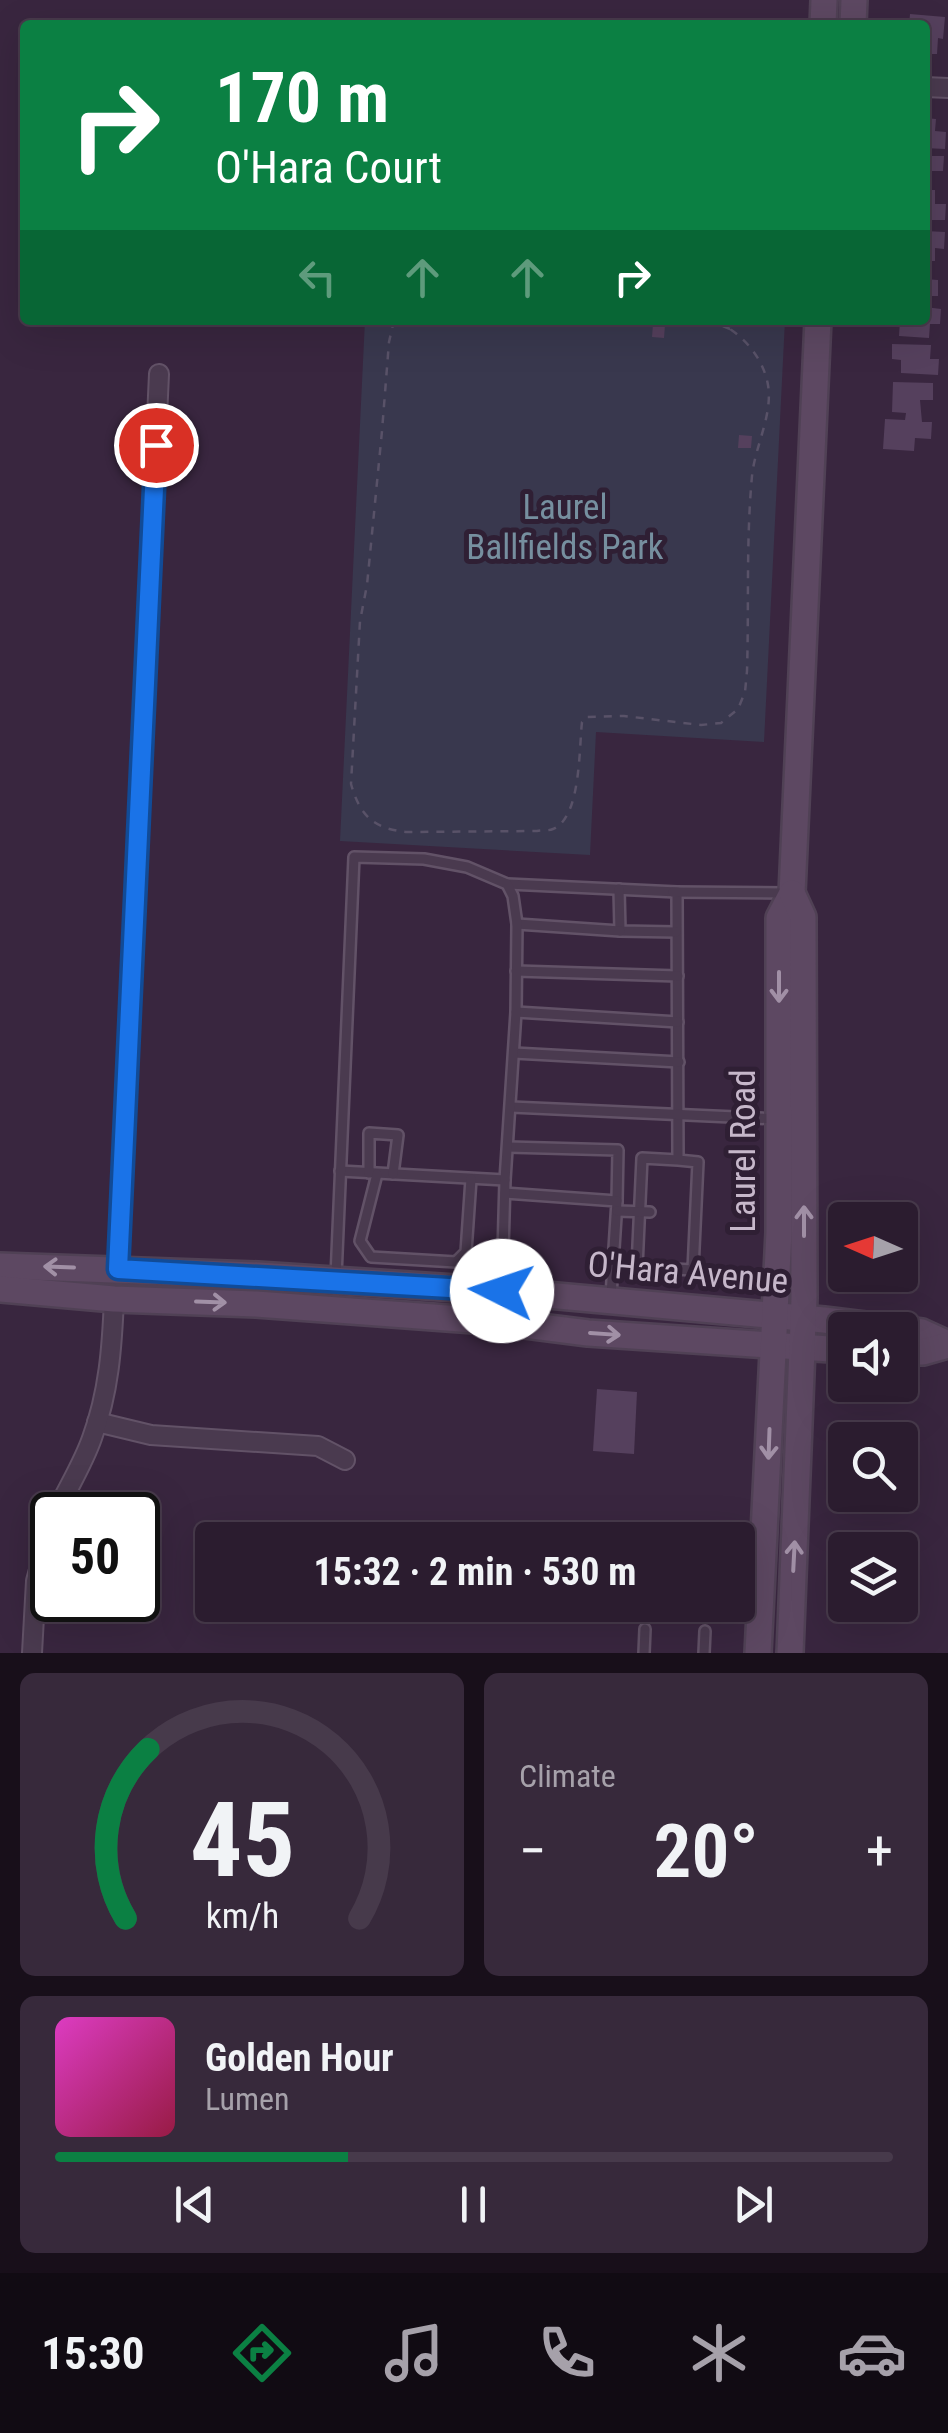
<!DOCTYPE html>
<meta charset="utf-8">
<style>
:root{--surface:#2b1c2f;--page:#37293b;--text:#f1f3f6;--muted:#a6a1aa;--line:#473a4b;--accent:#0b8043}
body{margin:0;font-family:"Roboto Condensed",sans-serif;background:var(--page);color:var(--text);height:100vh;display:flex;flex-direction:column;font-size:38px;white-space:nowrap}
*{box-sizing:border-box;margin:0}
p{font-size:32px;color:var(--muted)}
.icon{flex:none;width:55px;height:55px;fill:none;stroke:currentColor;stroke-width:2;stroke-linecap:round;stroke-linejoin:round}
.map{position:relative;height:1653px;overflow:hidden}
.side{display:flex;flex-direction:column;gap:20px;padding:20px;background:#180f1a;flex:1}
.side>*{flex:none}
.guide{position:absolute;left:20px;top:20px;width:910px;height:305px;border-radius:10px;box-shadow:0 10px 40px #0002,0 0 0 2px var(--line);background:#0b8043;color:#fff;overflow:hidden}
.needle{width:65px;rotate:273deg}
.tools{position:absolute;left:828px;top:1202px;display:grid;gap:20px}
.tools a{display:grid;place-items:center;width:90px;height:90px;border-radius:10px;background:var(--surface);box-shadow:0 10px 40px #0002,0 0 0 2px var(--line);font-size:50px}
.speed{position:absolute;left:30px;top:1492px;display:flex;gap:20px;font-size:50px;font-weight:700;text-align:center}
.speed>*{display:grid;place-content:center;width:130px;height:130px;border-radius:50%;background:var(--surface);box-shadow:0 10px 40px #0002,0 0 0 2px var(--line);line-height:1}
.speed .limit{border:5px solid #111;border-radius:15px;background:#fff;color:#111}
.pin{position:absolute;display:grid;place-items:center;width:85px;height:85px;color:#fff;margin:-42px;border:5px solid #fff;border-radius:50%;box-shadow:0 2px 10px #0007}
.me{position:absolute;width:110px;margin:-55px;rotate:274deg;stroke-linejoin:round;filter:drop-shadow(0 0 8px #0008)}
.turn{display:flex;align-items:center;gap:35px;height:210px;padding:0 30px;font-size:45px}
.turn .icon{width:130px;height:130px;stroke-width:2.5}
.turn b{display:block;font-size:70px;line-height:85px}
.lanes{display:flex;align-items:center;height:95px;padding:0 30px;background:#0003;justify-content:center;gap:50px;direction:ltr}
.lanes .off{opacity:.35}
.big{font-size:75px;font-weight:700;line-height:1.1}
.side .tile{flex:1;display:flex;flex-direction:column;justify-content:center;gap:15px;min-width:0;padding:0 35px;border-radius:15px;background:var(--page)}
.side .dial{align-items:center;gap:0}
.dial svg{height:260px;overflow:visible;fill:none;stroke:var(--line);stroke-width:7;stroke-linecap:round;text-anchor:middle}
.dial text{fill:var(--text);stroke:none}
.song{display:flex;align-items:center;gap:30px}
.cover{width:120px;height:120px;border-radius:15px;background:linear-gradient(135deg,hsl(310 70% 55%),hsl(340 70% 35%))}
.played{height:10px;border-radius:5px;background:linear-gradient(90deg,var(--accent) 35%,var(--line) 35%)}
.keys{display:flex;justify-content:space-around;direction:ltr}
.heat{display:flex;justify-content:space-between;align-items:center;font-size:55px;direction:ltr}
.side .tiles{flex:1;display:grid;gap:20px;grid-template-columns:1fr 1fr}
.tile:last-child{grid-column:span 2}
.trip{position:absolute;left:195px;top:1522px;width:560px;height:100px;border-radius:10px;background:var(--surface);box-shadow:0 10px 40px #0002,0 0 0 2px var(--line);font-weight:700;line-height:100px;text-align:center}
.tab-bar{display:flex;height:160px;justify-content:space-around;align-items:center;background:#110b13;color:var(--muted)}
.tab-bar .icon{width:70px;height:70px}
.tab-bar .current{color:var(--accent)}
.tab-bar b{font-size:45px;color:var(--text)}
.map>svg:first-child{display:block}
</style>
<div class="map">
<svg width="948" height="1653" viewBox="0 0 948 1653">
<rect width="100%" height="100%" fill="#39263f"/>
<!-- green -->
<polygon fill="#39384e" points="365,320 785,320 764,742 596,732 590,855 340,841"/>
<!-- building -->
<g fill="#55405d">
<polygon points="910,14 945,17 943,39 938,38 937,54 925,54 925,25 909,25"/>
<polygon points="925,118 936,119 935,131 946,132 945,149 925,148"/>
<polygon points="925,156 944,156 943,171 925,171"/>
<polygon points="925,190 935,190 935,204 946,204 945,220 925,220"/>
<polygon points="925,231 945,232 944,249 935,248 935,261 925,261"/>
<polygon points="925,279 938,280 938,296 925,296"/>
<polygon points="925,307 941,309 940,324 930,324 929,338 899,336 900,320 925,320"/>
<polygon points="653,324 665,325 664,338 652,337"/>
<polygon points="892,344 931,345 930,359 939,359 938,375 901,373 901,360 892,359"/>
<polygon points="893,382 933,383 933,400 920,400 922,422 932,422 931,439 915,438 914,451 883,449 885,419 905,420 906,413 892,412"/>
<polygon points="739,435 752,436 751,448 738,448"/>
<polygon points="597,1389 637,1392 634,1454 593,1451"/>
</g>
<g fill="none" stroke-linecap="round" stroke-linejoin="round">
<!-- lane casing -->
<g stroke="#625267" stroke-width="14">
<g id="lane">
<polyline points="507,884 677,892 678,1160 642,1158 637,1267 693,1270 698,1162 678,1160"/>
<polyline points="619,889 620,931 676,932"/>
<polyline points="673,892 786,893"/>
<polyline points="517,924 620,931"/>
<polyline points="516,971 678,976"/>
<polyline points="516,1012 678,1022"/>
<polyline points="514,1053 679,1062"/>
<polyline points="511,1107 778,1119"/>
<polyline points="508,1147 618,1150 617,1201"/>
<polyline points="340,1171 505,1180"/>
<polyline points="369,1173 369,1133 398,1135 393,1174"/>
<polyline points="377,1174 360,1241 371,1257 456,1262 466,1252 471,1179"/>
<polyline points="505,1193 617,1201 611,1296"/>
<polyline points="617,1211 650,1212"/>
<polyline points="336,1277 354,857 424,859 467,867 507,884 513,896 517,924 516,1012 505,1180 502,1288"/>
<polyline points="644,1653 645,1629"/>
<polyline points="704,1653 705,1631"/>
</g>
</g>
<!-- street casing -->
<g stroke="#625267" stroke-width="22">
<g id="street">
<polyline points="925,87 948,88"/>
<polyline points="118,1269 159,374"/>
<polyline points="97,1422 151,1435 318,1446 345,1460"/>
<path d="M55 1515C67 1489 83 1464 92 1438 109 1392 112 1347 114 1299"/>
<polyline points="32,1653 36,1581 52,1522"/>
</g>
</g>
<!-- secondary casing -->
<g stroke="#504155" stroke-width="30">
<g id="secondary">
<polyline points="823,25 824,0"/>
<polyline points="853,25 854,0"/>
<polyline points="0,1266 258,1275 502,1291 824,1320 922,1332 948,1344"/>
<polyline points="0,1289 114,1299 256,1304 501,1322 588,1333 845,1350"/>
<polyline points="900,1352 923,1352 948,1345"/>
<polyline points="758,1653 779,1232 779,918 792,893 818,320"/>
<polyline points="790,1653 804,1298 803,917 792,893"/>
</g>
</g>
<!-- path -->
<g stroke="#595268" stroke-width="2.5" stroke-dasharray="8 8" stroke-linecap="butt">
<path d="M394 320 389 342 382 431 367 585 360 621 351 784C360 816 374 829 407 832L537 831C542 830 548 831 553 829 581 818 579 748 582 722L586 717 624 716 701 725 721 723 738 709 745 692 747 671C749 606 746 541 752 476 755 446 773 415 768 385 764 362 749 342 730 329"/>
<polyline points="499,320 507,322 523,320"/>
<polyline points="708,320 730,329 736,320"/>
</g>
<!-- lane -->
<use href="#lane" stroke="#4a3a4f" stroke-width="9"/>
<!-- street -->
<use href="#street" stroke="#4a3a4f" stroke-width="18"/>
<!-- secondary -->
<use href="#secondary" stroke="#5d4862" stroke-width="25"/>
</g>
<!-- one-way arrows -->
<defs><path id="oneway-shaft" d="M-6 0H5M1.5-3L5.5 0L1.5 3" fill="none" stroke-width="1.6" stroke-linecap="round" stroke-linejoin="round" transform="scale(2.5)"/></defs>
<g stroke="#a190a6">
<use href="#oneway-shaft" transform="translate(779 987) rotate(90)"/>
<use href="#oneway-shaft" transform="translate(804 1221) rotate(-90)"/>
<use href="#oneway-shaft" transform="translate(59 1267) rotate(-178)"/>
<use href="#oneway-shaft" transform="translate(211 1302) rotate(2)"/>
<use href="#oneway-shaft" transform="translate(605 1334) rotate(4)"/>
<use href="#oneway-shaft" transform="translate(769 1444) rotate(92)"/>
<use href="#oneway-shaft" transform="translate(794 1556) rotate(-87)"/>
</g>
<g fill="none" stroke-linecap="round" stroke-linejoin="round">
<!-- route casing -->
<g stroke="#114b97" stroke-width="25">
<polyline id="route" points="156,445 118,1269 502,1291"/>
</g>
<!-- route -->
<use href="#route" stroke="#1a73e8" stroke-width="18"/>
</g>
<g text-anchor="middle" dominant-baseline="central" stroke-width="10" stroke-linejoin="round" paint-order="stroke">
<!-- park labels -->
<g font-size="35" fill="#768f9f" stroke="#2f1f34">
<text x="565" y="507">Laurel<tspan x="565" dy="40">Ballfields Park</tspan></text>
</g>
<!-- street labels -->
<g font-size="35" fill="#c6b7ca" stroke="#2f1f34">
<text transform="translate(743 1151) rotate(-90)">Laurel Road</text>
<text transform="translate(688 1273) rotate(5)">O'Hara Avenue</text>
</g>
</g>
</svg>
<div class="tools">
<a><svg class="needle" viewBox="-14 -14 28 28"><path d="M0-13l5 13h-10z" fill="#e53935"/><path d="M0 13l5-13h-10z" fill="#a6a1aa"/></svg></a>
<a><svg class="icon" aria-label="sound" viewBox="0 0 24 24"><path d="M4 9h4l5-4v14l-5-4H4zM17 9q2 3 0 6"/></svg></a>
<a><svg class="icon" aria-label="search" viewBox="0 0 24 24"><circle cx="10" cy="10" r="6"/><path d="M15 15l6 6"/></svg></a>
<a><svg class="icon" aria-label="layers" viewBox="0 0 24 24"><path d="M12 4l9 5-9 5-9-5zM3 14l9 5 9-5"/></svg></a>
</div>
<div class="speed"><div class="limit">50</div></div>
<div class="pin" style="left:156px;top:445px;background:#d93025"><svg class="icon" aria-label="arrive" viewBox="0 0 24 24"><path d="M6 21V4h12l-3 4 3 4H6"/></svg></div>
<svg class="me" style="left:502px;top:1291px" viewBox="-20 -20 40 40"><circle r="19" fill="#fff"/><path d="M0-13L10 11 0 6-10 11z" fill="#1a73e8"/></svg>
<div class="trip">15:32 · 2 min · 530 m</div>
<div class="guide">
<div class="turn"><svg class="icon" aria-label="right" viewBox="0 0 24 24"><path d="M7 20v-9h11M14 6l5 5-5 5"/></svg><div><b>170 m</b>O'Hara Court</div></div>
<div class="lanes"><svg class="icon off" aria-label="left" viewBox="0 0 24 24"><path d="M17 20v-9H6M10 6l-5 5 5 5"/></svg><svg class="icon off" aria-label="ahead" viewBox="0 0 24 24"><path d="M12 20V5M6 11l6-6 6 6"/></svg><svg class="icon off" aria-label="ahead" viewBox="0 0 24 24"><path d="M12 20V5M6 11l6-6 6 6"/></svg><svg class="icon" aria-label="right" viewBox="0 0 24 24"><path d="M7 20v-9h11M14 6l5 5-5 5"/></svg></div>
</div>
</div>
<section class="side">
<div class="tiles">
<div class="tile dial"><svg viewBox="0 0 100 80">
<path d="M14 69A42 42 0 1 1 86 69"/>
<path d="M14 69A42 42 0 0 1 21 17" stroke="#0b8043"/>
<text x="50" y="56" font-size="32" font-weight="700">45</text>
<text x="50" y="72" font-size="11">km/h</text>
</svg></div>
<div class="tile"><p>Climate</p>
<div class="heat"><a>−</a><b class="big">20°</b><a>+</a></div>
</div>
<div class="tile">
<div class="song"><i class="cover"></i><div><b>Golden Hour</b><p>Lumen</p></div></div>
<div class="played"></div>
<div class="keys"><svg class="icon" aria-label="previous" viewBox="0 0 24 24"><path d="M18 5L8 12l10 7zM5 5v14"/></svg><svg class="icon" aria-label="pause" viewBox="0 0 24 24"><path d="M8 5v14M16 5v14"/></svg><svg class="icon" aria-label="next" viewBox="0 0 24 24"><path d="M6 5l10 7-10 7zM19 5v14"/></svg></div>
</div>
</div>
</section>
<nav class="tab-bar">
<b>15:30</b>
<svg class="icon current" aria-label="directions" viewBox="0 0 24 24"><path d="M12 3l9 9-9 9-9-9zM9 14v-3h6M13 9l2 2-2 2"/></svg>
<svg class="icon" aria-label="music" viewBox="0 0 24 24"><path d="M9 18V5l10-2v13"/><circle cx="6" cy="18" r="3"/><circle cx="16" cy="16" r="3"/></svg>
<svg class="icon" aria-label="phone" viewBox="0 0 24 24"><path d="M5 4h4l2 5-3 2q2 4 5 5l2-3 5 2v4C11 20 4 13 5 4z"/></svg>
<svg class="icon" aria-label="climate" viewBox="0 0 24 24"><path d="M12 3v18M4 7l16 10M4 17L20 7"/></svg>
<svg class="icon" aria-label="car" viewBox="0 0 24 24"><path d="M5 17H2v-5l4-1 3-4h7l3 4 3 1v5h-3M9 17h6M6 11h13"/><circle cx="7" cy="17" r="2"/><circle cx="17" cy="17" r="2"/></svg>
</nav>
